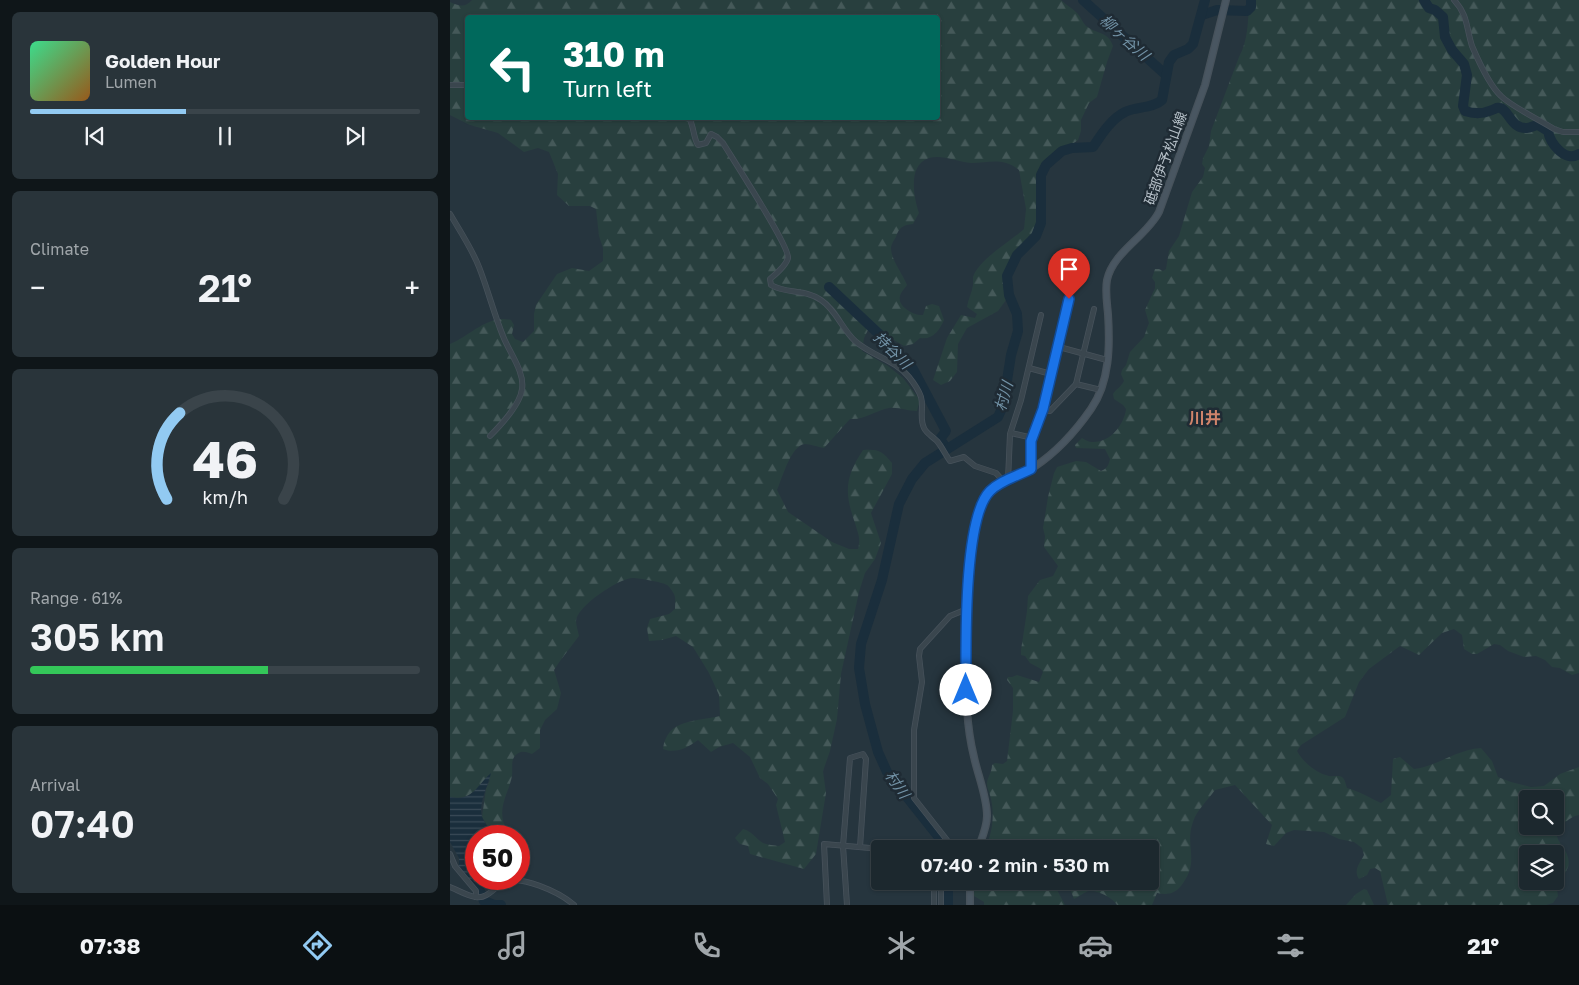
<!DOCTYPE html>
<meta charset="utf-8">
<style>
:root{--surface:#1c282e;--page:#29343a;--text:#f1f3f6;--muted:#a0a6aa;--line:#3a444a;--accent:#92caf2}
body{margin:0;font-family:"Golos Text","Noto Sans JP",sans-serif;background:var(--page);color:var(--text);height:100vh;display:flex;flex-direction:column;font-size:19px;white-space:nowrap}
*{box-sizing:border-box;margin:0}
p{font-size:16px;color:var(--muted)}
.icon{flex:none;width:28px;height:28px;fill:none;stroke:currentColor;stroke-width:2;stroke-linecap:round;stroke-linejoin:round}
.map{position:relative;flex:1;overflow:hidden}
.panel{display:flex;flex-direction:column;gap:12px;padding:12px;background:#0f1619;width:450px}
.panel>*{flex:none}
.banner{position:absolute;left:15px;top:15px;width:475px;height:105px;border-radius:5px;box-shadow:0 1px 4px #0004,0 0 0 1px var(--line);background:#00695c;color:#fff;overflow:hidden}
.fabs{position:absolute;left:1069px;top:790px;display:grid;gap:10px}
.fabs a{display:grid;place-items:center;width:45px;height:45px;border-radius:5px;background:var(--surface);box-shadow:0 1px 4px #0004,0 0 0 1px var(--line);font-size:25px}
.speed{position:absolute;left:15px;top:825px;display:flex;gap:10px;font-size:25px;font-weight:700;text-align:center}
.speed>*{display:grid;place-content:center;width:65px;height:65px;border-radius:50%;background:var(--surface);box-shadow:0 1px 4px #0004,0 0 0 1px var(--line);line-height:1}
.speed .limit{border:8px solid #d22;background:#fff;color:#111}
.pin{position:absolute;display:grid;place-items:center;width:42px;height:42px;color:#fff;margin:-51px -21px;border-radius:50% 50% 50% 0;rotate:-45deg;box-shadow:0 0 5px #0007}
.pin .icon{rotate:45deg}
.me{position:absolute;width:55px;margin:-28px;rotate:0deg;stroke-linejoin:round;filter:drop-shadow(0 0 4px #0008)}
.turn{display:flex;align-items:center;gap:18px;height:105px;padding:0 15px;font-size:22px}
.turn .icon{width:65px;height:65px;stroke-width:2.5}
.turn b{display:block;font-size:35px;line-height:42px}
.big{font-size:38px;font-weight:600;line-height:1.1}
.panel .widget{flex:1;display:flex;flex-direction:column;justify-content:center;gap:8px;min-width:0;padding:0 18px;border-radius:8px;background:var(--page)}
.panel .dial{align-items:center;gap:0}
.dial svg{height:130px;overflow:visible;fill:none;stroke:var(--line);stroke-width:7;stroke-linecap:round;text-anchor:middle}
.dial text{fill:var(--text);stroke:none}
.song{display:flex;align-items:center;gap:15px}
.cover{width:60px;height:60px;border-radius:8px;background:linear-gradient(135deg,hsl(150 70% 55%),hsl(30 70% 35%))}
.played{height:5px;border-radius:2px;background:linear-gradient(90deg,var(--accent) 40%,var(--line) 40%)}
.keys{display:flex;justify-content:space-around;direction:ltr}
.heat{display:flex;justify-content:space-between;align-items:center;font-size:28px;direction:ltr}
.charge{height:8px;border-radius:4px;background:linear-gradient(90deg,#34c759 61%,var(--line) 0)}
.trip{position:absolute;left:421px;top:840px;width:288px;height:50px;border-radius:5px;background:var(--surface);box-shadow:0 1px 4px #0004,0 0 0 1px var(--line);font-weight:600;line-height:50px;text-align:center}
.menu{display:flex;height:80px;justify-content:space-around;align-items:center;background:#0b1012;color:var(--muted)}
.menu .icon{width:35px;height:35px}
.menu .on{color:var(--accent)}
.menu b{font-size:22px;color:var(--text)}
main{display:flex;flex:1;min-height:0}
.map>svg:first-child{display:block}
</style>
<main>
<section class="panel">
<div class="widget">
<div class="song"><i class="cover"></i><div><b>Golden Hour</b><p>Lumen</p></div></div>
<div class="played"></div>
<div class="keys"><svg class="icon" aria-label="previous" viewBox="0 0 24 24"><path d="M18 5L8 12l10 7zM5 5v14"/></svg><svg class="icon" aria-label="pause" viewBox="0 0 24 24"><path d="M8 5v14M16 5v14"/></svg><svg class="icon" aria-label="next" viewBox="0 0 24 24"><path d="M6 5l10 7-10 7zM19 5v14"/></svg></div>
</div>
<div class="widget"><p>Climate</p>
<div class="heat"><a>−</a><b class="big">21°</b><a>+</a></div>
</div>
<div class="widget dial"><svg viewBox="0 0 100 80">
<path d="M14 69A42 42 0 1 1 86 69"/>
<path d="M14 69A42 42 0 0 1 22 16" stroke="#92caf2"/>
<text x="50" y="56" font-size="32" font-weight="700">46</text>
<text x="50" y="72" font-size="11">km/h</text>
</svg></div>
<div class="widget"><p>Range · 61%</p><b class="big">305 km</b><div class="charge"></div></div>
<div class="widget"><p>Arrival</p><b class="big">07:40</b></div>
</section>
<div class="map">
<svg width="1129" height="905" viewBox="0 0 1129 905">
<defs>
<pattern id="forest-firs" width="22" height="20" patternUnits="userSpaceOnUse" patternTransform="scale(1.25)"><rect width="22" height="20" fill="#283f3e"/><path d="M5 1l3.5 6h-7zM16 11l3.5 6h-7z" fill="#455959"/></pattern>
<pattern id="water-rules" width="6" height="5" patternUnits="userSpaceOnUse" patternTransform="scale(1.25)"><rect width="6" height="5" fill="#1a2e3c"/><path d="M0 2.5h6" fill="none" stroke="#394a57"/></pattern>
</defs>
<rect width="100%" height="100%" fill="#26353e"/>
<!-- forest -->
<g fill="url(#forest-firs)" fill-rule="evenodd">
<path d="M22 0H611C616 5 622 8 627 13 631 17 632 22 636 26 648 35 658 31 663 46L657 62 647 97 639 103 631 120V131L628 140 621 145 609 148 593 163 587 174 588 224 582 236 566 253 554 280 556 300 548 311 517 328 508 344 507 372 500 381 491 385 483 380 497 338 511 315 525 318 527 314 517 307C518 300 522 292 523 285 523 283 523 278 523 277 529 259 560 242 574 229L576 209 569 170C552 157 540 163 521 163 508 162 492 154 479 158 457 165 464 198 469 213L463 224C453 225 449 227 446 237 444 240 441 245 441 248 441 260 453 274 457 285 455 288 451 292 450 296 447 307 465 316 473 315L476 306 482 304 489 306 494 320C489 331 483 340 470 338L463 344 454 346 444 340 418 330 414 338 412 351 438 366 453 378 470 400 467 411C457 411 449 407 439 408 424 411 415 420 400 419L374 448C368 447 360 444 355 444 341 445 332 479 327 490L338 512 382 542 399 549H408C411 538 408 534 405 523 394 492 395 477 413 450 429 449 432 451 442 463V474L421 513 431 543 425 559 415 573 409 592 391 674 387 719 380 751 373 771 376 793 366 854 354 869 300 854 298 846 290 844 285 838 293 829C302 831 306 839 313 843 318 845 324 845 329 846L335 842 326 805 328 799 318 784 310 778 300 757 283 743 269 747 261 752 248 740C237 748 226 754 213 749 217 718 246 722 270 716L269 695 259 673 243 647 226 636 212 640 199 641 197 628 200 619 219 614 225 609C225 605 226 598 224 594 223 592 219 586 217 585 212 582 189 578 183 578 169 578 127 606 126 621 126 625 128 631 129 636L110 661 104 670 111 693 107 709 95 720 90 730V748L82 754C77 752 72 750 67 754 60 759 63 768 62 776 59 792 48 806 54 824 56 829 61 832 64 836H44L32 817 36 789 40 780C23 788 22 801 0 797V344C20 336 38 314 61 320L64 325 62 334 65 339 73 342 84 331V314L86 305 107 274 122 268 139 271 153 261V248L149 236 146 209 140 206H119L107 195 108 174 99 152 88 148 74 152 48 133 20 125 0 115V2C9 6 15 8 22 0ZM18 18H488V118H18Z"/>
<path d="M804 0H1129V673L1122 675 1110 668 1102 667 1095 660 1086 656 1074 657 1058 651 1050 645 1044 644 1027 654H1022L1014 649 1012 635 1004 629 992 633 969 655 950 646 919 669 909 682 895 717 851 745 847 751C853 762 866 773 879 776 883 777 888 775 892 777 895 779 896 785 897 788 909 791 920 798 931 803L941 795 943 759 950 757 964 769C988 766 1005 750 1031 748L1042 761 1048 777 1061 782 1081 787 1094 786 1110 774 1129 767V815C1123 816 1120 819 1115 822 1092 837 1124 848 1118 867 1114 878 1105 882 1108 896L1103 903 1096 905H938L930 871 925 868 920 869 917 875 909 879C903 870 910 863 914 855L912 848 904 842 889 839 874 832 844 830 836 833 824 846 816 844 822 825 785 785 765 790C758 800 746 811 743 822 734 846 751 861 731 886 724 894 718 895 707 893L702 905H667C663 898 648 890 639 891 634 892 629 897 624 899L621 891 622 881H700V849H535C543 832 545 813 540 795 539 791 537 788 537 784 537 777 542 773 542 765L545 763 553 764 557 761 563 711V688L557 680 558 677H562L567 675 589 682 593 672 591 669 580 663 575 656 571 655V650L577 611 578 596 590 580 603 576 608 566 594 547 595 536 593 528 598 497 604 473 607 467 626 461 636 462 651 471C657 469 659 464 660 459L655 449 626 448 625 445 632 438C635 440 639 442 642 442 660 443 674 425 676 409L673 405 664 399 663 394C666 389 671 387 674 381L671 374 672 370 676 365 680 352 694 337 697 328 699 323 695 310 705 288V282L702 278 705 269H709L713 271 716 269 719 251 729 236 742 192 753 177 755 168 752 164 753 158 759 146 761 131 789 57C798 41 798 21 799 4ZM1078 799H1105V826H1078ZM1078 854H1105V881H1078Z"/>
<polygon points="525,881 605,881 605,886 615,905 534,905 534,902 524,896"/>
<polygon points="914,889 917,890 924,905 896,905 906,894"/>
</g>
<!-- water -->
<path fill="url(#water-rules)" d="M41 773C38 786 27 806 33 819 36 825 40 831 44 836H26V879H40L29 889 25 887 9 867V858L0 842V797C23 802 26 786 41 773Z"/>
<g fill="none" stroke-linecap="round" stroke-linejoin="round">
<!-- river -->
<g stroke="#1a2e3c" stroke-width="10">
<polyline points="633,0 716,75"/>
<path d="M974 0 979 8 985 10 993 17 995 37 1002 50 1014 64 1017 75 1013 106 1015 111C1024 114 1033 114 1042 110 1046 109 1046 107 1050 108 1059 110 1061 129 1077 128 1080 128 1085 125 1088 125L1098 131C1100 143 1115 163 1129 154"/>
<polyline points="752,15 767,10 797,11 801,7 801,0"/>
<polyline points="379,287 430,335 463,369 496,431 490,439 497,449"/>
<path d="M496 849 495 845 437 772 428 752 415 704 409 668 411 644 432 580 449 504 462 479 475 463 548 417 553 406 561 355 568 331 567 314 559 295 557 276 567 255 586 236 591 223V175L596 165 612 151 622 148 643 147C651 135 661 119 675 112 687 106 702 109 712 100L719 62 724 55 738 49 743 44 755 0"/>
<polyline points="27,884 34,901 44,905 51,905"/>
<polyline points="498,905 498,881"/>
</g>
<!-- street casing -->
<g stroke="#47525b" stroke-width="6">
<g id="street">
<path d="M1004 0C1018 15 1016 27 1022 46 1028 60 1040 86 1051 96 1062 107 1090 120 1104 129L1113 132H1129"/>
<polyline points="0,85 18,85"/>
<path d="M239 118C244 126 243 137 248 145L256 143 261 134 267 137 273 143C282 158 340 247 338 258 336 266 326 274 320 279L321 285C336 294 356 289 371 300 386 310 392 329 405 341 422 356 445 360 459 377 463 382 469 391 471 397 474 407 469 418 474 428 476 433 483 437 487 441 492 447 495 454 500 461L514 457 525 466 546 473 554 482"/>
<path d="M0 214C10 231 22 249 29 267 38 290 44 314 53 336 59 352 75 372 72 389 70 405 51 425 40 436"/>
<polyline points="609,347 657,360"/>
<polyline points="579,368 601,374"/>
<polyline points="626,384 651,390"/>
<polyline points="593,409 600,411 626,384 644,309"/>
<polyline points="561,433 583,438"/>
<polyline points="581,469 581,441 593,409 619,299"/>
<polyline points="558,480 560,434 571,400 591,315"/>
<polyline points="504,849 464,798 464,730 472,682 469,656 470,649 500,616 517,609"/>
<polyline points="0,854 5,866 26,891 26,897"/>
<polyline points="491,883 491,905"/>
<path d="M0 887C8 890 17 896 26 897 37 899 44 888 52 883 69 873 111 893 124 905"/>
<polyline points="377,905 374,844 420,848 465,849"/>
<polyline points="397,905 393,846 400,758 413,754 416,759 410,847"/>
<polyline points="484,905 484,883 491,884"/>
</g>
</g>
<!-- secondary casing -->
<g stroke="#47525b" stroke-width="8">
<g id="secondary">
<path d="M528 849C532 838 537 827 537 816 537 796 528 776 524 757 520 741 518 725 517 709 514 684 516 658 517 633 518 605 517 575 521 546 524 519 530 493 557 481 566 476 575 473 584 467 607 452 625 432 641 409 660 382 660 345 658 314 657 303 655 291 657 280 663 252 696 237 709 212L755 85 776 0"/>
<polyline points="520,905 520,881"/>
</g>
</g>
<!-- street -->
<use href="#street" stroke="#3a464e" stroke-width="4.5"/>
<!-- secondary -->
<use href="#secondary" stroke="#495661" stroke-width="5.5"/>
</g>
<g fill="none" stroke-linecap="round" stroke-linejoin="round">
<!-- route casing -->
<g stroke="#114b97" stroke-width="12">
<path id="route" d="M516 690C516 649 513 518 540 491 551 480 568 476 581 469V441L593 409 619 299"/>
</g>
<!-- route -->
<use href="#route" stroke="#1a73e8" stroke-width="9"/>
</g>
<g text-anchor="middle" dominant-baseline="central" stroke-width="5" stroke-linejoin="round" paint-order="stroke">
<!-- street labels -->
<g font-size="14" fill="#b7c1c9" stroke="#1f2b34">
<text transform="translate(715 158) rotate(-70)">砥部伊予松山線</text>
</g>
<!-- water labels -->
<g font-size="15" font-style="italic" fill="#7292a6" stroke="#1f2b34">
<text transform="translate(675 37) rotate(42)">柳ヶ谷川</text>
<text transform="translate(443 350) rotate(45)">持谷川</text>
<text transform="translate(553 396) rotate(-74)">村川</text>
<text transform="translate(448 784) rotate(55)">村川</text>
</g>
<!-- quarter labels -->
<g font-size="16" font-weight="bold" fill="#d0846b" stroke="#1f2b34">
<text x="755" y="418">川井</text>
</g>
</g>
</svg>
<div class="fabs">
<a><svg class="icon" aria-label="search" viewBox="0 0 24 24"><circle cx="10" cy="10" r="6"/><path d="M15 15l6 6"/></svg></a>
<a><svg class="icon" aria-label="layers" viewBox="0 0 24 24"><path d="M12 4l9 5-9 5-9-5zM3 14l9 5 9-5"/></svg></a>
</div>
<div class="speed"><div class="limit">50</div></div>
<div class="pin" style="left:619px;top:299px;background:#d93025"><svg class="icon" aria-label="arrive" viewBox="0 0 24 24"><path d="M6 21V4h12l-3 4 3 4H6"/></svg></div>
<svg class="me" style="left:516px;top:690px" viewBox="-20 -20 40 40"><circle r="19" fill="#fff"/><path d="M0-13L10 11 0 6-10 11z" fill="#1a73e8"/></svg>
<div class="trip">07:40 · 2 min · 530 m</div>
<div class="banner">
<div class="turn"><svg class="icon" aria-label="left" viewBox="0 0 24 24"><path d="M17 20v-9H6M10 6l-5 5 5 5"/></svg><div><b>310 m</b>Turn left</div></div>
</div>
</div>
</main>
<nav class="menu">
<b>07:38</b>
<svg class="icon on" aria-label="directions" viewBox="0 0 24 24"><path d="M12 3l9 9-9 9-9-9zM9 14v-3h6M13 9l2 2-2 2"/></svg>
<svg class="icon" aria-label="music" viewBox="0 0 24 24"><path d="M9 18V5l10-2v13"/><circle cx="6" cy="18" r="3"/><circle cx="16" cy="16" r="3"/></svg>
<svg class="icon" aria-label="phone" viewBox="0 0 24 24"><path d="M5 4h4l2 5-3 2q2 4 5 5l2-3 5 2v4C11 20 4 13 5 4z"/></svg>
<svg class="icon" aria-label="climate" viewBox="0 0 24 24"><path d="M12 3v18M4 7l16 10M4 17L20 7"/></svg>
<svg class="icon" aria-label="car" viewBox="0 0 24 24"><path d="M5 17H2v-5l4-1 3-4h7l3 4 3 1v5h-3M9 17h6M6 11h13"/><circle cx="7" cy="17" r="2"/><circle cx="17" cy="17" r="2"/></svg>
<svg class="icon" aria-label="filters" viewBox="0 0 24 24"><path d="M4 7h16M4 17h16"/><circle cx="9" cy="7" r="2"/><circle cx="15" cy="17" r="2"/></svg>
<b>21°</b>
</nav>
